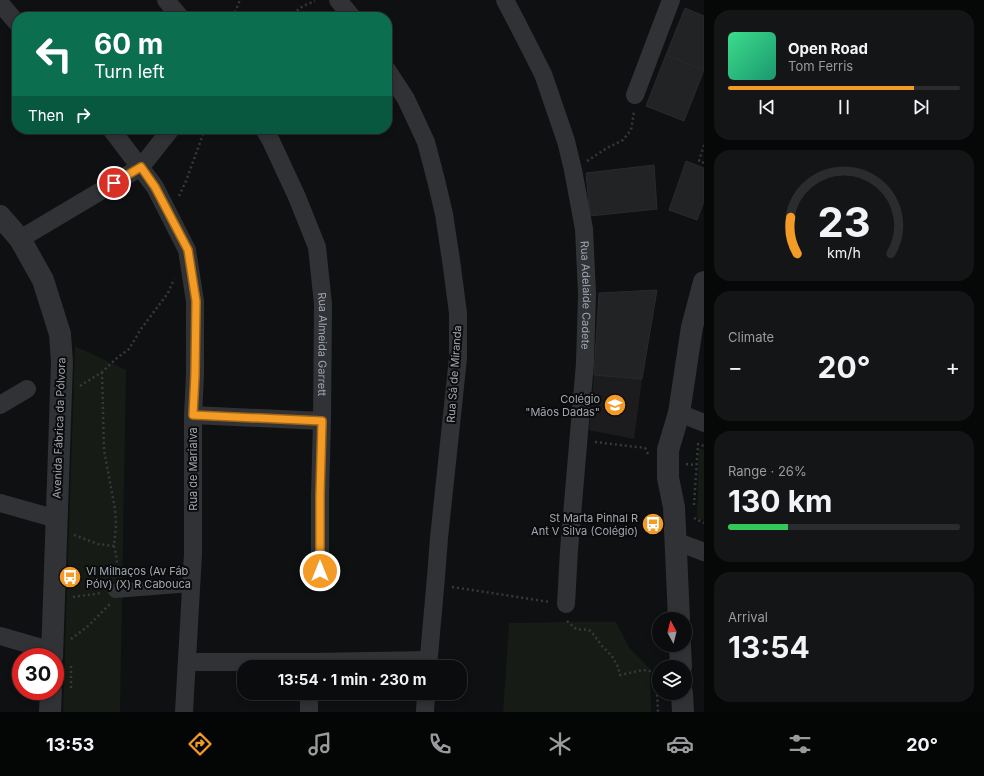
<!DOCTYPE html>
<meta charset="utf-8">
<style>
:root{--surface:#0b0c0d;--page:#141516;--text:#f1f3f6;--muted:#9a9b9d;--line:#2b2c2e;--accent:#f39b25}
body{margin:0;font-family:Inter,sans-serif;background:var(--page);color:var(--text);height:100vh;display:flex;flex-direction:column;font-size:15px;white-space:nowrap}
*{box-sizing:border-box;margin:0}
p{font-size:13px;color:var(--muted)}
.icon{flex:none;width:22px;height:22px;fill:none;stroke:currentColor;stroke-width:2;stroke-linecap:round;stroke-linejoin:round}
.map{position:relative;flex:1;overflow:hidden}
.sheet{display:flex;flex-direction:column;gap:10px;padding:10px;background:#060707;width:280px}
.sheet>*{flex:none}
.hud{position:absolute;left:12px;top:12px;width:380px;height:122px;border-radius:16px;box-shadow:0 2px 6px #0003,0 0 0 1px var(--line);background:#0b6e4f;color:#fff;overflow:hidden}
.needle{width:26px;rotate:353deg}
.buttons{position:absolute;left:652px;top:612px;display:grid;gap:8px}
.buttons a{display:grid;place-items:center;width:40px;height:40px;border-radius:50%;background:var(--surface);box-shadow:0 2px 6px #0003,0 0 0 1px var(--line);font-size:20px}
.speed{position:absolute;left:12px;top:648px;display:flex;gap:8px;font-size:20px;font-weight:700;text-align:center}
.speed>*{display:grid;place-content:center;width:52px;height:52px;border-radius:50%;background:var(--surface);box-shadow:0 2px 6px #0003,0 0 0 1px var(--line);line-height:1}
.speed .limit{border:6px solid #d22;background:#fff;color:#111}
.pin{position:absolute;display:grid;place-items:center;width:34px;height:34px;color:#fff;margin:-17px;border:2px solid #fff;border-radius:50%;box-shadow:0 1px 4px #0007}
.me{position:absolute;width:44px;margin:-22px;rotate:0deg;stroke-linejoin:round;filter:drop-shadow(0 0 3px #0008)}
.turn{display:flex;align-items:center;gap:14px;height:84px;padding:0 16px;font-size:18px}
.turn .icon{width:52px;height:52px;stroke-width:2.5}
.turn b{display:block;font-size:28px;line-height:34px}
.then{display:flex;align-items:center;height:38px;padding:0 16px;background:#0003;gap:8px;font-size:15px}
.big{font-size:30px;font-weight:700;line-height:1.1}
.sheet .card{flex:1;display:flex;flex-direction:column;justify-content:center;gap:6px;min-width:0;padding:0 14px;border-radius:16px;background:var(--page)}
.sheet .dial{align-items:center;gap:0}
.dial svg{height:104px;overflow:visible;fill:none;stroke:var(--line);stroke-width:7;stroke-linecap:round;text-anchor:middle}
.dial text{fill:var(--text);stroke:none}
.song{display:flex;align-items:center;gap:12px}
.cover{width:48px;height:48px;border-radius:6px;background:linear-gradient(135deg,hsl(150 70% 55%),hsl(160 70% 35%))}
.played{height:4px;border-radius:2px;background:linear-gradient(90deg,var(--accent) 80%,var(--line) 80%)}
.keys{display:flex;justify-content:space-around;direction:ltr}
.heat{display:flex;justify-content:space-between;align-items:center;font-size:22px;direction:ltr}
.charge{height:6px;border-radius:3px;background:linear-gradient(90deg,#34c759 26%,var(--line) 0)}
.trip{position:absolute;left:237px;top:660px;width:230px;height:40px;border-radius:16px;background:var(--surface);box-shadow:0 2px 6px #0003,0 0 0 1px var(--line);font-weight:700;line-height:40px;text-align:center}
.menu{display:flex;height:64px;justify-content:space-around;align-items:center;background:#040505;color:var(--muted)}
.menu .icon{width:28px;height:28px}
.menu .current{color:var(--accent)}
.menu b{font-size:18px;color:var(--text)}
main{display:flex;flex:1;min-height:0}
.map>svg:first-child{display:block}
</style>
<main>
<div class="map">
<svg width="704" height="712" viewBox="0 0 704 712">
<rect width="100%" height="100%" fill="#0f1011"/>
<!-- built -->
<polygon fill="#1c1c1e" points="594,375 642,379 634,439 589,430"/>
<!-- green -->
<g fill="#161b16">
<polygon points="75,346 126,370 120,712 63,712"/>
<polygon points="699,448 704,450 704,521 697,518"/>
<polygon points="567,622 616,622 630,649 650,669 651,712 503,712 509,623"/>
</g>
<!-- building -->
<g fill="#222325" stroke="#292a2d">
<polygon points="685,8 704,16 704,70 666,55"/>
<polygon points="666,55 704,70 684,121 646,106"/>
<polygon points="686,161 704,168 704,201 697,220 669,210"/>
<polygon points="654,165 657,209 590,216 586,173"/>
<polygon points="657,290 642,379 594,375 599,293"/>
</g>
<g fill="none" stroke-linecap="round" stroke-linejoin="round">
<!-- path -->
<g stroke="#36393d" stroke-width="2.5" stroke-dasharray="2 3" stroke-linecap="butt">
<polyline points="233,17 240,0"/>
<polyline points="289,17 303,6 315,1"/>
<polyline points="704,145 699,161 704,163"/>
<polyline points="587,161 607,148 623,140 631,130 634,112"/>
<polyline points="179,196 186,181 205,129"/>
<polyline points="102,372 104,450 115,509 116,524 114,546 117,559 116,576"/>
<polyline points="80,386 102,372 118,357 129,349 141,329 168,293 174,279"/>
<polyline points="595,442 645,448 648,454"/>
<polyline points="686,464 696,465"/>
<polyline points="694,505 698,444 704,446"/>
<polyline points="694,518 704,523"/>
<polyline points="74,535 98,544 114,546"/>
<polyline points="452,587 550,602"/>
<polyline points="73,597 102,593"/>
<polyline points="567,621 576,629 589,630 594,635 602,646 612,656 618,667 620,675 643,670 656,672 658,712"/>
<polyline points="71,639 87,627 110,604"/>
<polyline points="71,688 71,663"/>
</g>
<!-- pedestrian -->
<polyline stroke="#303236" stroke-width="14" points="115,591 191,585"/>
<!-- minor -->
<g stroke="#303236" stroke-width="18">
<polyline points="166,0 180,17"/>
<polyline points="338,0 352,17"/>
<path id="s1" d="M505 0 516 21 543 74 566 141 573 170 584 229 587 294 585 363 569 550 566 604"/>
<polyline points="0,3 17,23"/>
<polyline points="387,70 406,99 426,142 436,180 444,214 451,260 458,313 458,358 439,538 436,577 428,667"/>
<polyline points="635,95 671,0"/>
<polyline points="111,129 155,187 187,250 195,301 195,375 193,415 193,554 184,712"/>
<path id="s2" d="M264 129 271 141 297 197 317 247 323 304 322 421 320 495V571"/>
<polyline points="20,239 141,167 171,129"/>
<polyline points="0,405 27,389"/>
<polyline points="679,413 704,423"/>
<polyline points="193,415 322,421"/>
<polyline points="0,503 57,519"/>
<polyline points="675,541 704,552"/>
<polyline points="0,636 52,651"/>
<polyline points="188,662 310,662 428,660"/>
<polyline points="309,712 309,693"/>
<polyline points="425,712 426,693"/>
</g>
<!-- tertiary -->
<g stroke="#303236" stroke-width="22">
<polyline points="0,216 20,239 43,280 60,334 62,362 52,657"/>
<polyline points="679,619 674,507 668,478 668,450 679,413 692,327 704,282"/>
<polyline points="680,645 681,667"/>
<polyline points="682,693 683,712"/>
<polyline points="50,712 51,691"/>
</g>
</g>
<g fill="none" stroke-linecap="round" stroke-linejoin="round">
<!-- route casing -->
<g stroke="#9e6518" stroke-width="10">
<polyline id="route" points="114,183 141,167 155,187 188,250 196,301 195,375 193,415 322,421 320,495 320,571"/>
</g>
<!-- route -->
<use href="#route" stroke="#f39b25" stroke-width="7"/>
</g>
<!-- icons -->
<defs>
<g id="school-disc" transform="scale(1.15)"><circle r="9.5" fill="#f39b25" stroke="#0b0b0c"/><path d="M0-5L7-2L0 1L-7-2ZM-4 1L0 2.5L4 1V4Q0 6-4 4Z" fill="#fff"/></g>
<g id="bus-disc" transform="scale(1.15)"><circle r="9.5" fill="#f39b25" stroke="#0b0b0c"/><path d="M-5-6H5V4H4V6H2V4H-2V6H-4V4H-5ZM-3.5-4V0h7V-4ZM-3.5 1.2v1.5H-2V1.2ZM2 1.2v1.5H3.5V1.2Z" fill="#fff"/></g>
</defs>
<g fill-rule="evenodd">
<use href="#school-disc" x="615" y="405"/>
<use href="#bus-disc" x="653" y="524"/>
<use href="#bus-disc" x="70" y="577"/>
</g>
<g text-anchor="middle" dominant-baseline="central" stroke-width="4" stroke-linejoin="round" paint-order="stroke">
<!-- street labels -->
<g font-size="11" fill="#a0a7b2" stroke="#0b0b0c">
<text stroke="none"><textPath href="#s1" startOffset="310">Rua Adelaide Cadete</textPath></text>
<text stroke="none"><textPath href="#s2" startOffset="227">Rua Almeida Garrett</textPath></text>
<text transform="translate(454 374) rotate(-86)">Rua Sá de Miranda</text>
<text transform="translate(59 428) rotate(-88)">Avenida Fábrica da Pólvora</text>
<text transform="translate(193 469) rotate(-90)">Rua de Marialva</text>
</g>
<!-- poi labels -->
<g font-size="11" fill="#a0a7b2" stroke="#0b0b0c" text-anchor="end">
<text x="600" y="399">Colégio<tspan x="600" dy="13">"Mãos Dadas"</tspan></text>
<text x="638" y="518">St Marta Pinhal R<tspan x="638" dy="13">Ant V Silva (Colégio)</tspan></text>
<text x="86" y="571" text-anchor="start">Vl Milhaços (Av Fáb<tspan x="86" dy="13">Pólv) (X) R Cabouca</tspan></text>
</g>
</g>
</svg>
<div class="buttons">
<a><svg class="needle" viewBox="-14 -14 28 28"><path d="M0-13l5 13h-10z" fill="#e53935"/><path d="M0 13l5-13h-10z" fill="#9a9b9d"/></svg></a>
<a><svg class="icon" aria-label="layers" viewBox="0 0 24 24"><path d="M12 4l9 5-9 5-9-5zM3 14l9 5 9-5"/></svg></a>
</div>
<div class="speed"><div class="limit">30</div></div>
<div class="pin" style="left:114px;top:183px;background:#d93025"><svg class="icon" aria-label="arrive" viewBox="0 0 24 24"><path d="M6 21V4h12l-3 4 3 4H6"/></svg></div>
<svg class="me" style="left:320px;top:571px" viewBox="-20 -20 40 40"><circle r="17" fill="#f39b25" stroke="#fff" stroke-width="3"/><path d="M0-11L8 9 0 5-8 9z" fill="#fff"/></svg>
<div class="trip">13:54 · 1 min · 230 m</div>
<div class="hud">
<div class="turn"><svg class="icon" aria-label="left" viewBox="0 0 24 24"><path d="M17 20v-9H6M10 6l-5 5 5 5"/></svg><div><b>60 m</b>Turn left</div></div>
<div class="then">Then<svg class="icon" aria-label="right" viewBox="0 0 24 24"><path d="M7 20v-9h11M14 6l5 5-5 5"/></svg></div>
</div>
</div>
<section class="sheet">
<div class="card">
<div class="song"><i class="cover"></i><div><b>Open Road</b><p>Tom Ferris</p></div></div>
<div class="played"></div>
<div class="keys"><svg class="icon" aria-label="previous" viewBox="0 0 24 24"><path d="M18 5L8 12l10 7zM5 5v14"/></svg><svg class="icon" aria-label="pause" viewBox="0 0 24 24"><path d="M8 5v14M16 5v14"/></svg><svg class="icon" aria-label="next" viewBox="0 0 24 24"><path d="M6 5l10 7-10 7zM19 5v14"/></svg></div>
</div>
<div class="card dial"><svg viewBox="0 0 100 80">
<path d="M14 69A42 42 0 1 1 86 69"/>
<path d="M14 69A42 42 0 0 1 9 41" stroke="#f39b25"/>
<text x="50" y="56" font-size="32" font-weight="700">23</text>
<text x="50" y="72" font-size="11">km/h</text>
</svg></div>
<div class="card"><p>Climate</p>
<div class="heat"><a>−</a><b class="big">20°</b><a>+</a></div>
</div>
<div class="card"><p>Range · 26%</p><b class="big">130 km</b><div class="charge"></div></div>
<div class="card"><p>Arrival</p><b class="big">13:54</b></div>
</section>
</main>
<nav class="menu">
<b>13:53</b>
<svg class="icon current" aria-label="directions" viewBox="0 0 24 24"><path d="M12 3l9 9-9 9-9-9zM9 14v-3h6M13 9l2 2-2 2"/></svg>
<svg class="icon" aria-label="music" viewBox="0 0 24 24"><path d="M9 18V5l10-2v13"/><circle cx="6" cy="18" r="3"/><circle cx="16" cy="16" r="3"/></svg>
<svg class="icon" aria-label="phone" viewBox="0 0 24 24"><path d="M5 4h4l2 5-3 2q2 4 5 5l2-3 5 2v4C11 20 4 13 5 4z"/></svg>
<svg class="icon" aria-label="climate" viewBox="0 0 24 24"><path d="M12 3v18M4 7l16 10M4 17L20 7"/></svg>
<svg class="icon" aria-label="car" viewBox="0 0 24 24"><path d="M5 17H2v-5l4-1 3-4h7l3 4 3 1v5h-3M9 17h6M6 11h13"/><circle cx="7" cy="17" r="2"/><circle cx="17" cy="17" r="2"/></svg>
<svg class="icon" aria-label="filters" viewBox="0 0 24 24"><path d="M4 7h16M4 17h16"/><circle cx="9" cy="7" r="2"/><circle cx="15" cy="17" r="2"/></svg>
<b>20°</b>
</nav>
